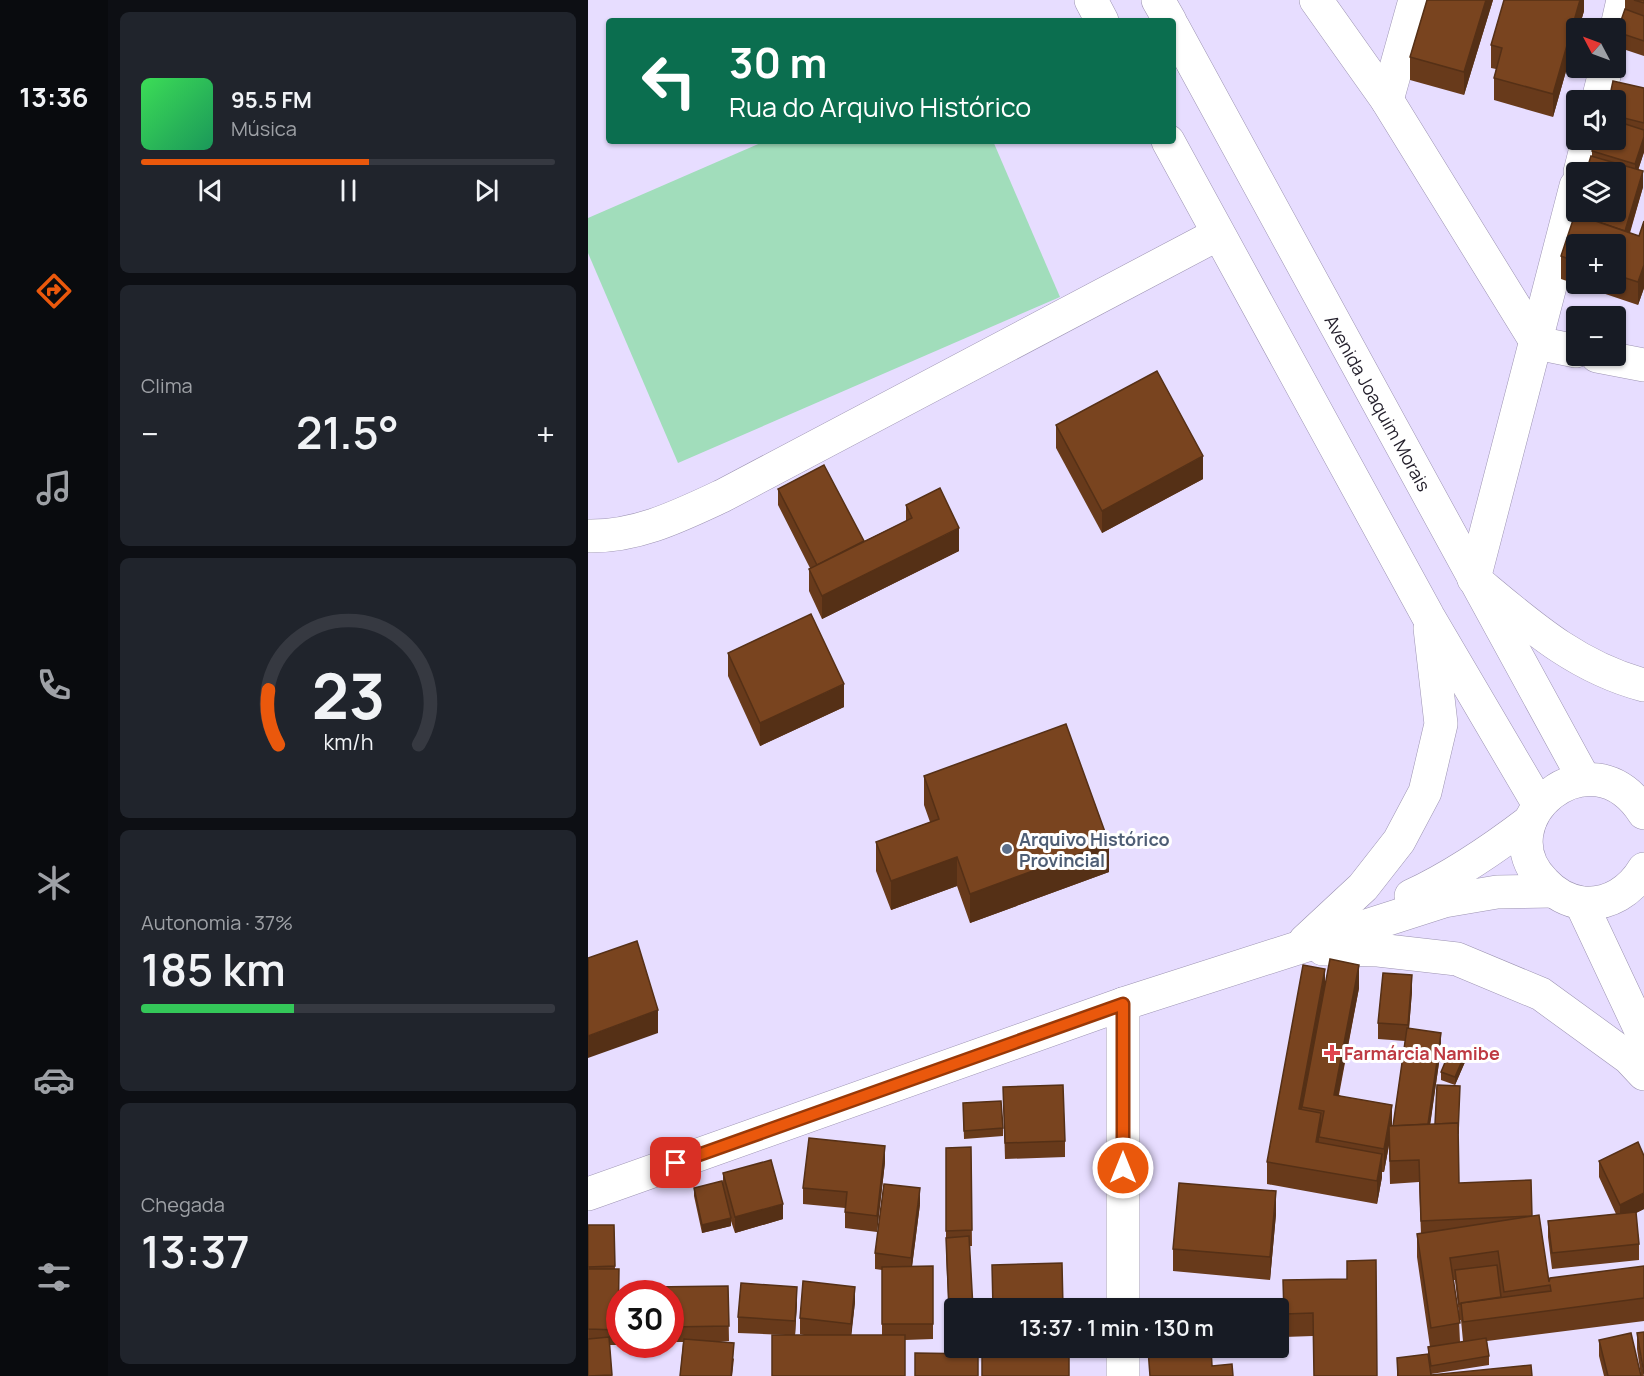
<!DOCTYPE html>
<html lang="pt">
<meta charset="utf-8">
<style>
:root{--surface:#171b24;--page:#20242c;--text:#f1f3f6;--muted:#9ea1a6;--line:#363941;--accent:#ea580c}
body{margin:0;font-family:Manrope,sans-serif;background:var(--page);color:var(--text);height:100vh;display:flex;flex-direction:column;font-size:22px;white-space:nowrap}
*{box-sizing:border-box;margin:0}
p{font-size:20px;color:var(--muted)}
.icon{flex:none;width:33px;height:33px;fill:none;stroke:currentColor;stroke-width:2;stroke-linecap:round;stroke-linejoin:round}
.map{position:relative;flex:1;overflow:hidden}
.panel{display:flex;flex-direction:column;gap:12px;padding:12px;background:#0d0f14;width:480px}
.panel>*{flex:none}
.banner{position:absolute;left:18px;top:18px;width:570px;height:126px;border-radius:6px;box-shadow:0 2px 4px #0004;background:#0b6e4f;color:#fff;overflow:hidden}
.needle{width:39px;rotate:311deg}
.tools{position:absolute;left:978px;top:18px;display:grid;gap:12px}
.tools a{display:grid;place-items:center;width:60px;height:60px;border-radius:6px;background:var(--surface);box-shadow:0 2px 4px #0004;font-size:30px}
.speed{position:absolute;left:18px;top:1280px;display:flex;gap:12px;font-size:30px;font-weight:700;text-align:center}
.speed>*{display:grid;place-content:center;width:78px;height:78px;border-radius:50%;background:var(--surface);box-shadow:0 2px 4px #0004;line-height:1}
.speed .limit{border:9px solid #d22;background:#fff;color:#111}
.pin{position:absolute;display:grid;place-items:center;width:51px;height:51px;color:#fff;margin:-26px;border-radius:12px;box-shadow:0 3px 9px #0006}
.me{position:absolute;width:66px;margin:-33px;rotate:0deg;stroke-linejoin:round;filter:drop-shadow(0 0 4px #0008)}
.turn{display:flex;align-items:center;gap:21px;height:126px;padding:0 24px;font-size:27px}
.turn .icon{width:78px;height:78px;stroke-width:2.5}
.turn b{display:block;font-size:42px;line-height:51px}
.big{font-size:45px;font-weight:600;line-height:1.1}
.panel .widget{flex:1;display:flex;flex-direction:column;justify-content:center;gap:9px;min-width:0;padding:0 21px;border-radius:9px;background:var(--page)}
.panel .dial{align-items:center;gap:0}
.dial svg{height:156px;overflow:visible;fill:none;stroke:var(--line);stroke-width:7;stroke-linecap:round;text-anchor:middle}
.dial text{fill:var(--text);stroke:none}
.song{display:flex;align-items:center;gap:18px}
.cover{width:72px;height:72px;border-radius:9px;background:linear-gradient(135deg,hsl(130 70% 55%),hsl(150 70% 35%))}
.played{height:6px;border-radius:3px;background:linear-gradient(90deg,var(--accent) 55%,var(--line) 55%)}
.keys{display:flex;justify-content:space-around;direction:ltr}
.heat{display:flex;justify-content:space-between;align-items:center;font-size:33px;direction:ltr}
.charge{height:9px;border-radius:4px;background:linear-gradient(90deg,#34c759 37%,var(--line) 0)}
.trip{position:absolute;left:356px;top:1298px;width:345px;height:60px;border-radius:6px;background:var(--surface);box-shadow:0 2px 4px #0004;font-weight:600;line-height:60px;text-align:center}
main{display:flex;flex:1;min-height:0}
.dock{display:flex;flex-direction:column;width:108px;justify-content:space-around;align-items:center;background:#090b0e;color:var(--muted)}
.dock .icon{width:42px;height:42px}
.dock .on{color:var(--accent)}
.dock b{font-size:27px;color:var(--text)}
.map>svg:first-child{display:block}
</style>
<main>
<nav class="dock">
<b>13:36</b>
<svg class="icon on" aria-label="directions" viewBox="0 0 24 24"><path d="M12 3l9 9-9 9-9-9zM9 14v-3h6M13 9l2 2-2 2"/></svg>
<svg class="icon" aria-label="music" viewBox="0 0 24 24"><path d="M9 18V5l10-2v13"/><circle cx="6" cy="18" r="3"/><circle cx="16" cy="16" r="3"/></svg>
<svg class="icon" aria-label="phone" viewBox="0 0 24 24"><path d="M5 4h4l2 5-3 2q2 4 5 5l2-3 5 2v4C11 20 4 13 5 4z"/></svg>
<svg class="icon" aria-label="climate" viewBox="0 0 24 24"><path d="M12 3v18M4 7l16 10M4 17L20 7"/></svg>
<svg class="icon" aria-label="car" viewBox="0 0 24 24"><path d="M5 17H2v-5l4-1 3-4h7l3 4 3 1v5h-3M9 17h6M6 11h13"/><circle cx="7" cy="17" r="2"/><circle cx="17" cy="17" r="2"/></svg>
<svg class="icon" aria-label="filters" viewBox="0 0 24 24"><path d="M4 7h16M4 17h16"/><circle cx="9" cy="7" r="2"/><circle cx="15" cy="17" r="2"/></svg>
</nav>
<section class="panel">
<div class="widget">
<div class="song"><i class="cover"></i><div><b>95.5 FM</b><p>Música</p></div></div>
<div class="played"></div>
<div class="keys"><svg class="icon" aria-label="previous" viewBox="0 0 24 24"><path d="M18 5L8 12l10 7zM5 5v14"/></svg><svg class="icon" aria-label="pause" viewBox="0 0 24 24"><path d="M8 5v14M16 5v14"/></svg><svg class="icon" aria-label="next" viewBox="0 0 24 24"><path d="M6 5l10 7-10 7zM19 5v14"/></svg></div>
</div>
<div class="widget"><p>Clima</p>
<div class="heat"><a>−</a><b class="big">21.5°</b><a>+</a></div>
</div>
<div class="widget dial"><svg viewBox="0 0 100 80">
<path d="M14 69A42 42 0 1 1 86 69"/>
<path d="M14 69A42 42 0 0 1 9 41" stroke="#ea580c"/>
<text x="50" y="56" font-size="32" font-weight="700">23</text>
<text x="50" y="72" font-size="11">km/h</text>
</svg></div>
<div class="widget"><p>Autonomia · 37%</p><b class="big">185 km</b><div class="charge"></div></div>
<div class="widget"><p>Chegada</p><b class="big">13:37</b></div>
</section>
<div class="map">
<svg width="1056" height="1376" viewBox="0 0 1056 1376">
<rect width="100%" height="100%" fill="#e7ddff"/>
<!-- garden -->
<polygon fill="#a1ddbb" points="177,141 405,141 472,297 90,463 0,253 0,218"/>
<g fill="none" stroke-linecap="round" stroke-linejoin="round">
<!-- minor casing -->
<g stroke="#9c93b2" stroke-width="34">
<g id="minor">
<polyline points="503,0 514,21"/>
<polyline points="570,0 582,21"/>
<polyline points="728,0 799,100 949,343 988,351"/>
<polyline points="585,27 996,779"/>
<polyline points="1028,31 1035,0"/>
<polyline points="799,100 827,0"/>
<polyline points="1010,100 1018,68"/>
<polyline points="580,141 840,616 951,805"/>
<polyline points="992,172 1000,140"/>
<path d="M988 186 886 579C939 623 987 667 1056 685"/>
<polyline points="1009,356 1056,365"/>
<path d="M0 536C49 537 91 516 134 496L630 234"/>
<path d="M1056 813C1002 729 896 822 956 882 966 893 980 901 995 903 1021 905 1043 891 1056 869"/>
<path d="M823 896C866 876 904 850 942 821"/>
<polyline points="993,903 1056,1037"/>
<polyline points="717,941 775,887 811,841 837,792 853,724 842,628"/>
<polyline points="735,949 790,950 869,959 953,994 1041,1058 1056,1074"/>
<polyline points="0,1194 535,1004 856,901 909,892 964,891"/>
<polyline points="535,1308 535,1004"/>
<polyline points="535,1376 535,1347"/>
</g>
</g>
<!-- minor -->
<use href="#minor" stroke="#fff" stroke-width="33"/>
</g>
<!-- wall -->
<g fill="#683a1b" fill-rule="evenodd">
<polygon points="839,0 905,0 876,95 822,80 822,57"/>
<polygon points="996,0 996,11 991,28 988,28 988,36 965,117 906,100 906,78 908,69 903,68 903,45"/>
<polygon points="1037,0 1056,0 1056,56 1029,47 1029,32 1037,9"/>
<path d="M1056 88V152L1050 170 1055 187 1042 233 1051 236 1056 221V288L1050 305 973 279V256L984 224V219L1004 156V151L1028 140V100ZM988 244H1028V284H988Z"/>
<polygon points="468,425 615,479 514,533 468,448"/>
<polygon points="190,489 276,541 318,521 318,505 371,551 234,619 221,591 221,569 222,568 190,505"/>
<polygon points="140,653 256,707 172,746 140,676"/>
<polygon points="336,776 521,872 382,923 369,886 303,910 288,871 288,842 342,822 336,805"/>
<path d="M737 984 771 988 751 1095 805 1126 817 1041 790 1039V1023L824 991 821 1029 853 1049 842 1124 870 1139 871 1183 944 1216 961 1282 1056 1266V1321L899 1341 901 1356V1365L843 1374 841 1361 843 1375 944 1376H809V1358L840 1354V1347H842L829 1257V1234H833L831 1182 802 1184 801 1145 796 1172H794V1177L789 1204 679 1184V1162ZM865 1280H867L871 1315ZM871 1320H873L875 1341 872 1342Z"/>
<polygon points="877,1062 867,1085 853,1080 853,1072"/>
<polygon points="415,1087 477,1141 477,1157 417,1159"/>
<polygon points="375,1103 415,1128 415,1136 376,1139"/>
<polygon points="383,1147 384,1246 382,1246 366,1308 366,1347 362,1347 358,1253 358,1148"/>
<polygon points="1011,1161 1056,1209 1048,1213 1051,1244 1051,1260 964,1269 960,1237 960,1221 1028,1214 1011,1177"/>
<polygon points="297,1162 289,1232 257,1228 257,1208 215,1204 215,1188"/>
<polygon points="135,1173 195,1219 147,1233 142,1218 143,1226 114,1233 106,1196 106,1188 135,1183"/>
<polygon points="332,1204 324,1267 345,1266 345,1339 317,1340 150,1333 150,1317 209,1302 207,1335 216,1335 212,1334 212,1318 267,1302 263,1335 294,1335 294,1270 287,1269 287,1253"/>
<polygon points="688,1214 682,1280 585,1271 585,1249"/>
<polygon points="0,1225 26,1225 27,1269 31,1269 30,1345 21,1345 24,1376 0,1376"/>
<polygon points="788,1260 725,1336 696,1337 695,1280 759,1279"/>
<polygon points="140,1286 141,1341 129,1342 146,1359 144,1376 92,1376 95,1342 82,1342 82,1293"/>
<polygon points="1049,1333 1056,1376 1053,1376 1049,1349"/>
<polygon points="1011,1340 1053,1376 1016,1376 1011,1356"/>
</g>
<!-- shaded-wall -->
<g fill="#553016">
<polygon points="898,0 905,0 876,95 876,72"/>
<polygon points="992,0 996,0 996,11 991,28 988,28 988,36 965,117 965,94"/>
<polygon points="1056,137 1056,152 1047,180 1047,164"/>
<polygon points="1055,171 1055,187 1036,251 1036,235"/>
<polygon points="1056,265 1056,288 1050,305 1050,282"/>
<polygon points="615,456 615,479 514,533 514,511"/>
<polygon points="371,528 371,551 234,619 234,596"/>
<polygon points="256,684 256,707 172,746 172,723"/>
<polygon points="521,843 521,872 382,923 382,894"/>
<polygon points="369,857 369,886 303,910 303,881"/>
<polygon points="771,965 771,988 746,1117 746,1095"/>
<polygon points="737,969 737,992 714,1107 714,1112 711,1109"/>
<polygon points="824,975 824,991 820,1041 820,1025"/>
<polygon points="70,1010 70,1033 0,1058 0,1036"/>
<polygon points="853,1033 853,1049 839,1147 839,1131"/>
<polygon points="877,1054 877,1062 867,1085 867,1077"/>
<polygon points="804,1105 804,1128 801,1126 801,1145 796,1172 796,1149"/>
<polygon points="733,1113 733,1138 731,1137 731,1148 728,1142"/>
<polygon points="297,1146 297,1162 289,1232 289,1216"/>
<polygon points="794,1154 794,1177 789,1204 789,1181"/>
<polygon points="332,1188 332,1204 323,1274 323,1258"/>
<polygon points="688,1191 688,1214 682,1280 682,1257"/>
<polygon points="1056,1193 1056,1209 1032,1221 1032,1205"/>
<polygon points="195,1204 195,1219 147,1233 147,1217"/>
<polygon points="143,1218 143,1226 114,1233 114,1225"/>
<polygon points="209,1287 209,1302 207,1336 207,1321"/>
<polygon points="267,1287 267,1302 263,1339 263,1324"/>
<polygon points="146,1343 144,1376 143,1376"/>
</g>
<!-- building -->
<g fill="#79441f" stroke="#553016" stroke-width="1.5">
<polygon points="839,0 898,0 876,72 822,57"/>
<polygon points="916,0 992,0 965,94 906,78 914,48 903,45"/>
<polygon points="1046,0 1056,0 1056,3"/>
<polygon points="1037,9 1056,16 1056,41 1029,32"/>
<polygon points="1025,81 1056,88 1056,123 1028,116 1028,100 1021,100"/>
<polygon points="1028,121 1056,130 1056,137 1047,164 1004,151 1008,140 1028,140"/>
<polygon points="1003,156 1055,171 1037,231 987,214 985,220 984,219 988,203 988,212 1028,212 1028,172 998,172"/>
<polygon points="987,214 1051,236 1056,221 1056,265 1050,282 1028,275 1028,244 988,244 988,262 973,256"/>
<polygon points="569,371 615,456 514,511 468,425"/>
<polygon points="236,465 276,541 229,565 190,489"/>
<polygon points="352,488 371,528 234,596 221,569 324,518 318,505"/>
<polygon points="223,614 256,684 172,723 140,653"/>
<polygon points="478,724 521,843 382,894 369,857 303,881 288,842 351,819 336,776"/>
<polygon points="49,941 70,1010 0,1036 0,958"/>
<polygon points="742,959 771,965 746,1095 804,1105 796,1149 731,1137 736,1111 714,1107"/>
<polygon points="715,965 737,969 711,1109 733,1113 728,1142 794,1154 789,1181 679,1162"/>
<polygon points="795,973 824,975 820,1025 790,1023"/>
<polygon points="819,1028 853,1033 840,1124 805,1126"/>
<polygon points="863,1048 877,1054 867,1077 853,1072"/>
<polygon points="475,1085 477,1141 417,1143 415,1087"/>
<polygon points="849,1085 872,1086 870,1134 870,1123 847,1124"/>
<polygon points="413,1101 415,1128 376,1131 375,1103"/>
<polygon points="870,1123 871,1183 943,1180 944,1216 833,1221 831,1160 802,1161 801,1126"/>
<polygon points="221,1138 297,1146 289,1216 257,1212 259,1192 215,1188"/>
<polygon points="1050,1142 1056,1156 1056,1193 1032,1205 1011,1161"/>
<polygon points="383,1147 384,1230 358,1231 358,1148"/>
<polygon points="183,1160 195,1204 147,1217 135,1173"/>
<polygon points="134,1181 143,1218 114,1225 106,1188"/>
<polygon points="591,1183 688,1191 682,1257 585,1249"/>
<polygon points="296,1184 332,1188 323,1258 287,1253"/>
<polygon points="1048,1212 1051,1244 964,1253 960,1221"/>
<polygon points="951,1215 961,1282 962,1278 1056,1266 1056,1298 875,1322 873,1303 963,1291 962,1285 916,1292 910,1251 862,1258 872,1323 843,1328 829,1234"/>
<polygon points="0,1225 26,1225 27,1266 0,1267"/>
<polygon points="381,1236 385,1308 366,1308 366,1331 362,1331 358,1238"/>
<polygon points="788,1260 789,1376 726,1376 725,1313 696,1314 695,1280 759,1279 759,1261"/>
<polygon points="474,1263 475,1308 405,1308 404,1265"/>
<polygon points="909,1265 913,1297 873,1303 873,1304 871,1304 867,1270"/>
<polygon points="345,1266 345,1324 294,1324 294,1267"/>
<polygon points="0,1269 31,1269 30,1330 0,1329"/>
<polygon points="215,1281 267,1287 263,1324 212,1318"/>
<polygon points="153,1283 209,1287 207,1321 150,1317"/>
<polygon points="140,1286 141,1326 82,1327 82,1293 63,1293 63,1287"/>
<polygon points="1056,1332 1056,1374 1049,1333"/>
<polygon points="1043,1333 1053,1376 1020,1376 1011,1340"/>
<rect x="184" y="1335" width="133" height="41"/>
<polygon points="21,1337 24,1375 0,1376 0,1339"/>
<polygon points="898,1338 901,1356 843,1366 840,1347"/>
<polygon points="96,1339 146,1343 143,1376 92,1376"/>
<polygon points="588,1347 623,1347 624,1366 644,1364 645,1376 562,1376 560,1349"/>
<polygon points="481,1349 481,1376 394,1376 394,1350"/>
<polygon points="327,1353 390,1354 390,1376 327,1376"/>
<polygon points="840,1354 843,1375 943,1365 944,1376 810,1376 809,1358"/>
</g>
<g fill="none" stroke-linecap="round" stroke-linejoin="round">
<!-- route casing -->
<g stroke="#983908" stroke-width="15">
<polyline id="route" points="88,1163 535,1004 535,1168"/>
</g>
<!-- route -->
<use href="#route" stroke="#ea580c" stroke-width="10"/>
</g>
<!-- markers -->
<circle fill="#5c6f8a" stroke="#fff" stroke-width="2" cx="419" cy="849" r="6"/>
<path fill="#e0444e" stroke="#fff" stroke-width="2" d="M741 1044h6v6h6v6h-6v6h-6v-6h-6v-6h6z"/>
<g text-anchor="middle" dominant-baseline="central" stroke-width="6" stroke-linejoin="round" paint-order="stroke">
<!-- street labels -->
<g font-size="18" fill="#231f2b" stroke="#fff">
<text transform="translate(790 403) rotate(61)">Avenida Joaquim Morais</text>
</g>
<!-- service labels -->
<g font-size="18" font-weight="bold" fill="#4e5e75" stroke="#fff" text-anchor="start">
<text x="431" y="839">Arquivo Histórico<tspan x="431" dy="21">Provincial</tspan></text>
</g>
<!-- health labels -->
<g font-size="18" font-weight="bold" fill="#be3a42" stroke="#fff" text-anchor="start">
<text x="756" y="1053">Farmárcia Namibe</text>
</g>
</g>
</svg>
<div class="tools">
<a><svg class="needle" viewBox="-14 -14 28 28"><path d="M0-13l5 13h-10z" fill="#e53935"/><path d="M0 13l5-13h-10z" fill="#9ea1a6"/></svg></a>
<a><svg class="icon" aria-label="sound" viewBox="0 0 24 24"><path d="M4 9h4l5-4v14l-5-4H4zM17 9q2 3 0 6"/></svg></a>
<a><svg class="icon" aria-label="layers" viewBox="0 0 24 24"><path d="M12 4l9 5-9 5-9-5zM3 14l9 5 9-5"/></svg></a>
<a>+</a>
<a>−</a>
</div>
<div class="speed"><div class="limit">30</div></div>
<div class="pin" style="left:88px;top:1163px;background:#d93025"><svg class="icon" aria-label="arrive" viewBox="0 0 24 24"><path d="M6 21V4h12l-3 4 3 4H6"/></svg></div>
<svg class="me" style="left:535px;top:1168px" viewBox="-20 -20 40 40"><circle r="17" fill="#ea580c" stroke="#fff" stroke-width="3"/><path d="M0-11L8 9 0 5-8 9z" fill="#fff"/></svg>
<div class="trip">13:37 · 1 min · 130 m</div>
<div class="banner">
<div class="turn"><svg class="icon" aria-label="left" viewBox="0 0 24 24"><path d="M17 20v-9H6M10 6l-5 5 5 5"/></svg><div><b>30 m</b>Rua do Arquivo Histórico</div></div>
</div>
</div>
</main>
